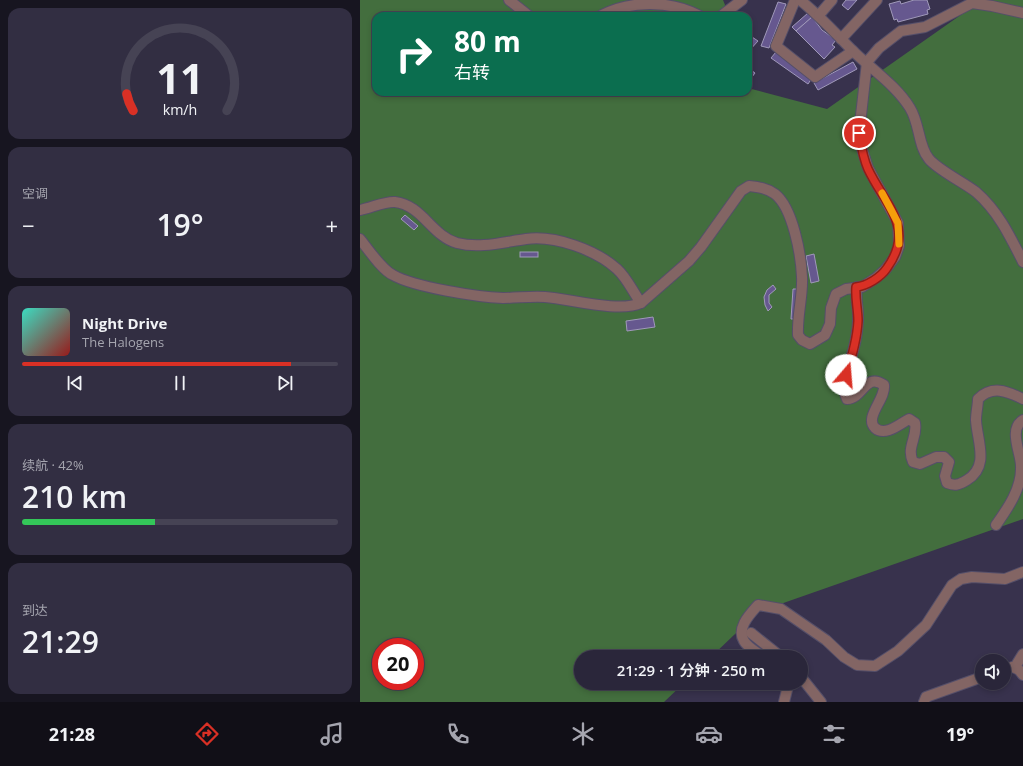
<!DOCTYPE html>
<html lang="zh">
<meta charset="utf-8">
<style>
:root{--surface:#2a263a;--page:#322e42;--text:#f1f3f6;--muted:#a5a5af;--line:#464354;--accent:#d93025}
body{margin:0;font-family:"Open Sans","Noto Sans SC",sans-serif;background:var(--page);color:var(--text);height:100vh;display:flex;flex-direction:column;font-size:15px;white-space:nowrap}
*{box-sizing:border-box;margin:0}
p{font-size:13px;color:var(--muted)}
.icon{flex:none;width:22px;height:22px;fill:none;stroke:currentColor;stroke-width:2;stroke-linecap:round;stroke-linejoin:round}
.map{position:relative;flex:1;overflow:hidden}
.drawer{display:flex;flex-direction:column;gap:8px;padding:8px;background:#171520;width:360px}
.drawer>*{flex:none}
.hud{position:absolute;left:12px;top:12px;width:380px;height:84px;border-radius:12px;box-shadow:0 2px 6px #0003,0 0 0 1px var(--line);background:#0b6e4f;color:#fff;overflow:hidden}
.fabs{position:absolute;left:615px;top:654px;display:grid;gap:8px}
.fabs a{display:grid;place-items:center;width:36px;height:36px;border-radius:50%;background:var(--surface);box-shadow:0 2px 6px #0003,0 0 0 1px var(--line);font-size:20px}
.speed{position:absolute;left:12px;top:638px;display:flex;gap:8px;font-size:20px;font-weight:700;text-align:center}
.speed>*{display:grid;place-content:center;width:52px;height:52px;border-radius:50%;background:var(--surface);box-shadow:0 2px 6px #0003,0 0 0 1px var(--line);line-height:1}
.speed .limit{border:6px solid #d22;background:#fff;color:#111}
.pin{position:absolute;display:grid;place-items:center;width:34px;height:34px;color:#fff;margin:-17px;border:2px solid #fff;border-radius:50%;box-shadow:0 1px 4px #0007}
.me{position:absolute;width:44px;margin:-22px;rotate:18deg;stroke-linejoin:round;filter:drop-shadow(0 0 3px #0008)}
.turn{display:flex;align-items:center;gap:14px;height:84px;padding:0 16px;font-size:18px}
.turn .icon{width:52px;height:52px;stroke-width:2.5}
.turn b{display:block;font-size:28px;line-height:34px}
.big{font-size:30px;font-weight:600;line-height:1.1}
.drawer .card{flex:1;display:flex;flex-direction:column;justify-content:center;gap:6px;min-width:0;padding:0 14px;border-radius:12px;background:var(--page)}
.drawer .dial{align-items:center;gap:0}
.dial svg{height:104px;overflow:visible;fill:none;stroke:var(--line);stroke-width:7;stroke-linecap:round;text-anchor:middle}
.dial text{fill:var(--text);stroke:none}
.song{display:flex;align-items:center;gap:12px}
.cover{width:48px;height:48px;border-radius:6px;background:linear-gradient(135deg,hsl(170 70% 55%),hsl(0 70% 35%))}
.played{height:4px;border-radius:2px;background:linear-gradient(90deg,var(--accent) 85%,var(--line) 85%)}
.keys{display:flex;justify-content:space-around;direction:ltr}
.heat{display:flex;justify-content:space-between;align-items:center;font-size:22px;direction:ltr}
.charge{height:6px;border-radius:3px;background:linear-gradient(90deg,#34c759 42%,var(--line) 0)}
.trip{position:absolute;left:214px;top:650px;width:234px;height:40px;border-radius:20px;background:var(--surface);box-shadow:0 2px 6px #0003,0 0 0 1px var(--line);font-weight:600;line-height:40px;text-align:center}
.menu{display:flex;height:64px;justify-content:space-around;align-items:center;background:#110f17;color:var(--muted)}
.menu .icon{width:28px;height:28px}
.menu .active{color:var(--accent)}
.menu b{font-size:18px;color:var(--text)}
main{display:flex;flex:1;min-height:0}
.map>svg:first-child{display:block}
</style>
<main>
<section class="drawer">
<div class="card dial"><svg viewBox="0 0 100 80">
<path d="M14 69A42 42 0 1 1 86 69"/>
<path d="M14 69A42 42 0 0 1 9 56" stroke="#d93025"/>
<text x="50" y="56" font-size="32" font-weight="700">11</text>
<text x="50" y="72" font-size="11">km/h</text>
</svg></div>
<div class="card"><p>空调</p>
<div class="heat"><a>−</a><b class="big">19°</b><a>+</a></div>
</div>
<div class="card">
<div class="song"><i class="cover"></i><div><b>Night Drive</b><p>The Halogens</p></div></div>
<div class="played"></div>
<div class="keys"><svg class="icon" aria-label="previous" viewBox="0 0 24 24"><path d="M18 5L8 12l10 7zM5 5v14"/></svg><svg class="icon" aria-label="pause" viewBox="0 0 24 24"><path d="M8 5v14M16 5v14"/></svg><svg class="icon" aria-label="next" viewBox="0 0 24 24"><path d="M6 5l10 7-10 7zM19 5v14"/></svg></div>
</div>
<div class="card"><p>续航 · 42%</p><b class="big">210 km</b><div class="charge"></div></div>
<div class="card"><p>到达</p><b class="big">21:29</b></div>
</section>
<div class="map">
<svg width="663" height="702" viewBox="0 0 663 702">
<rect width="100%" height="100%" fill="#38324d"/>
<!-- forest -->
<path fill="#436e3e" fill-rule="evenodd" d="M0 0H363L365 5 362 16H16V92H388V88L467 109 622 0H663V519L398 612 351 657H221V683H324L304 702H0ZM21 647H55V681H21Z"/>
<!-- building -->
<g fill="#66588f" stroke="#a099ba">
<polygon points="486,0 497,0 488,10 482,5"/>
<polygon points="554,0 567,0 570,9 567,10 568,14 538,22 537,19 534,20 529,4 540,1 541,4"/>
<polygon points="418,2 426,4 409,48 401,46"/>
<polygon points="448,13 452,17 436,31 432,27"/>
<polygon points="452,17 462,30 476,40 472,45 475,47 464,59 436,31"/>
<polygon points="392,37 398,41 388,52 388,42"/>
<polygon points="416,52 452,78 448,84 411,58"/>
<polygon points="493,62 497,69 458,90 454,83"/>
<polygon points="388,68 395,73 388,82"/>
<polygon points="45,215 58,226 54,230 41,219"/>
<rect x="160" y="252" width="18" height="5"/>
<polygon points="454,254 459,281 451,283 446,256"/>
<polygon points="413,285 416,289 409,295 409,303 412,307 408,311 405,305 404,297 407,290"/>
<polygon points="433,289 440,289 438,319 431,319"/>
<polygon points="293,317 295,327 267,331 266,321"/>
</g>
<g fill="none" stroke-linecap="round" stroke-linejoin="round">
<!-- minor casing -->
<g stroke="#554f69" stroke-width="12">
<g id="minor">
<polyline points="149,0 169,16"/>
<polyline points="435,0 416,46 455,77 493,51"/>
<path d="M440 0C459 15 475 33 492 50 511 69 536 85 550 108 560 124 558 146 569 159 578 170 603 182 616 192 638 211 650 236 663 262"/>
<polyline points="459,15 472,0"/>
<path d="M240 16C270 0 310 0 340 16"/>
<polyline points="361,16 382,0"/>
<polyline points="481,39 517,0"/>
<path d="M0 210C11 208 25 201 35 202 62 205 72 236 97 243 120 249 144 242 166 239 195 235 236 250 257 269 267 278 273 292 281 303"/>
<path d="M0 239C8 249 22 270 33 275 54 287 117 297 143 298 157 298 171 296 185 297 211 299 259 313 281 303L329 261 341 247 381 191 389 186C398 187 407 188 415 194 433 208 441 255 442 277 443 296 437 315 438 335L442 340 450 344 465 335 470 324 471 308 476 294 486 289 502 287 516 278 525 270 535 257 539 246 538 223 508 168 502 149 499 133 507 62 519 48 541 31 565 27 612 3 632 6 663 13"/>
<path d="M497 287C495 299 499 309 498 321 497 344 489 364 482 385L487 399C504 398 505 372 524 385 526 399 504 417 515 428 525 437 540 424 549 419L555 423C558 437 546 447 553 462L560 464 576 457H584L589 462 585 476 587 483C595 486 599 485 607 480 630 466 617 441 616 420 616 413 618 405 618 399 632 385 647 391 663 399"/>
<path d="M636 525C648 508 662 488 661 466 661 453 648 429 663 420"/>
<polyline points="391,633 421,657"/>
<path d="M403 657C398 653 387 647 384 641 376 628 390 614 398 605L421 609 466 640 484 657 497 665 515 666 538 651 566 625 592 585 601 579 612 577 645 579 663 572"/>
<polyline points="653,667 655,667 663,654"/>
<polyline points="644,669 653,667 659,670 663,675"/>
<polyline points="441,677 461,702"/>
<polyline points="424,702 428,686 427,683"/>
<polyline points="564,702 566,697 622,677"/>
</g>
</g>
<!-- minor -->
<use href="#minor" stroke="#836564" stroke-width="10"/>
</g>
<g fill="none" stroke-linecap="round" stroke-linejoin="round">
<!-- route casing -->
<g stroke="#8d1f18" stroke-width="10">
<path id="route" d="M486 375C492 357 497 340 498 321 498 309 495 299 496 287 507 286 521 277 527 268 556 228 525 205 508 169 503 158 501 145 499 133"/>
</g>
<!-- route -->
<use href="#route" stroke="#d93025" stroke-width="7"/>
<!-- slow -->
<polyline stroke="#f59e0b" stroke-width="7" points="522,193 538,223 539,244"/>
</g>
</svg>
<div class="fabs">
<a><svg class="icon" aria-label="sound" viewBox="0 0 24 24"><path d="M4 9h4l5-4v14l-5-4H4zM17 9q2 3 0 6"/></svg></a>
</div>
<div class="speed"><div class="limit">20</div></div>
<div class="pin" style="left:499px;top:133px;background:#d93025"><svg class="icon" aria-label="arrive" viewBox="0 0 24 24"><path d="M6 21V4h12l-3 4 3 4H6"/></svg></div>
<svg class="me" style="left:486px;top:375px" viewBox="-20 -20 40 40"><circle r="19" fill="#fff"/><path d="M0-13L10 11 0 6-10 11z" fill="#d93025"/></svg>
<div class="trip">21:29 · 1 分钟 · 250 m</div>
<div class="hud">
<div class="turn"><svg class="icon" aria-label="right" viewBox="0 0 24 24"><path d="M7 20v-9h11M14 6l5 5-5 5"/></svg><div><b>80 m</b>右转</div></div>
</div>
</div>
</main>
<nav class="menu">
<b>21:28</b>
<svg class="icon active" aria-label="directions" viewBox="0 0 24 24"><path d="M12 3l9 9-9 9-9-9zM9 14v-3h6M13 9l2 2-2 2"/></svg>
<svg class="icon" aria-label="music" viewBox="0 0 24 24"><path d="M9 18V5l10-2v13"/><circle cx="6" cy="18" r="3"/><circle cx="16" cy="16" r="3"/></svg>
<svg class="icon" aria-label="phone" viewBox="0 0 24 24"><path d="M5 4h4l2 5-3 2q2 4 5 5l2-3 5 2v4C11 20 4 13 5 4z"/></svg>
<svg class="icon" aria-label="climate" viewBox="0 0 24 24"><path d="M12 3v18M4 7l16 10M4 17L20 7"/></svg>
<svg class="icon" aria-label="car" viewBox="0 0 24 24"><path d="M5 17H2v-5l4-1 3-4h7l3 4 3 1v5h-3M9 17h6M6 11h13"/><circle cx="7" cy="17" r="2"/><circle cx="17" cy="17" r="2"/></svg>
<svg class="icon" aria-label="filters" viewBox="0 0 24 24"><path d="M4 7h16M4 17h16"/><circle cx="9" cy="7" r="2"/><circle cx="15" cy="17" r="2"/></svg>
<b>19°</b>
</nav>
